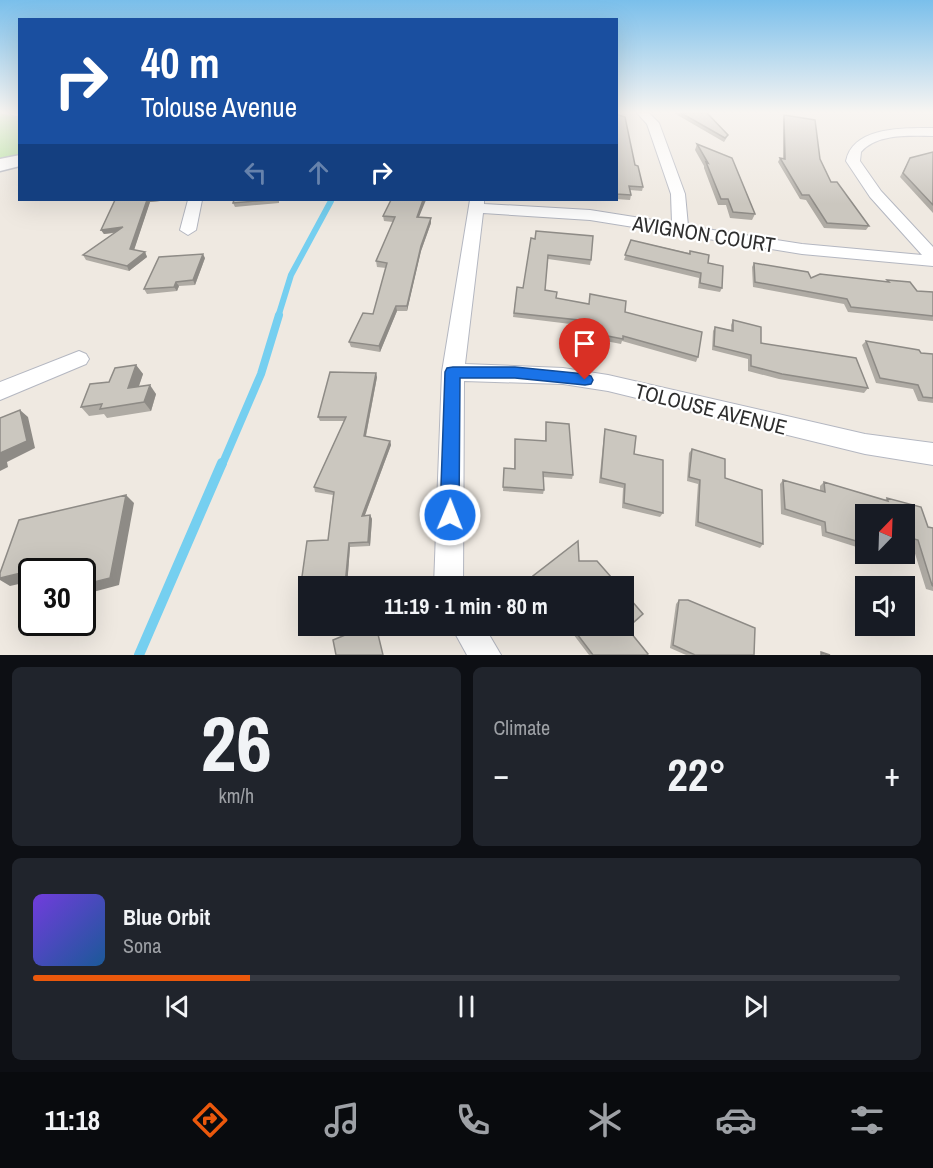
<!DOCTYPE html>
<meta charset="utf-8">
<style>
:root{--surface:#171b24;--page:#20242c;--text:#f1f3f6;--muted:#9ea1a6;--line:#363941;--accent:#ea580c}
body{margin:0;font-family:"Archivo Narrow",sans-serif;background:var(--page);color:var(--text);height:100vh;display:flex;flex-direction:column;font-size:22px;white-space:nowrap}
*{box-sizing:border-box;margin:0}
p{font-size:20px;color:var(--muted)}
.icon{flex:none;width:33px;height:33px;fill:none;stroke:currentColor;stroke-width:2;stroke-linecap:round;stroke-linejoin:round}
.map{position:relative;height:655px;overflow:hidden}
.drawer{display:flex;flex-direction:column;gap:12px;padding:12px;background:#0d0f14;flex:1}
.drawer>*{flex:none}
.guide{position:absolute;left:18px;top:18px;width:600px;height:183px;border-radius:0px;box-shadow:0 6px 24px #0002;background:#1a4fa0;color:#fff;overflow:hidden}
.needle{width:39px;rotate:23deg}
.fabs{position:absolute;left:855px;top:504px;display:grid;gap:12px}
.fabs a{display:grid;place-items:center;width:60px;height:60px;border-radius:0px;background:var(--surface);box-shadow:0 6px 24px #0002;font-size:30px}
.speed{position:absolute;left:18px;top:558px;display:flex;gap:12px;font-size:30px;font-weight:700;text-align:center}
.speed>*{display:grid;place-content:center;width:78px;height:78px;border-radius:50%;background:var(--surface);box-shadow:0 6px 24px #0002;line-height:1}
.speed .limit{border:3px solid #111;border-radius:9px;background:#fff;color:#111}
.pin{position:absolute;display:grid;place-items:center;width:51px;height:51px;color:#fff;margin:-62px -26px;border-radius:50% 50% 50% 0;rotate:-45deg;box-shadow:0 0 6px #0007}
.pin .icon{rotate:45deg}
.me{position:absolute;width:66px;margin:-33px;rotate:1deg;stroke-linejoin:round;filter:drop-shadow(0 0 4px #0008)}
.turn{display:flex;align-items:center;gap:21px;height:126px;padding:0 24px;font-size:27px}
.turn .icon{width:78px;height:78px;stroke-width:2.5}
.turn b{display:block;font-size:42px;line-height:51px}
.lanes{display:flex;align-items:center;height:57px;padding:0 24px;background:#0003;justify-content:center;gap:30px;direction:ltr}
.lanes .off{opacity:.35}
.big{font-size:45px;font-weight:700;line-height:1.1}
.drawer .card{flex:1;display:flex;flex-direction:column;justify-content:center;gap:9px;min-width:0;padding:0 21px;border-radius:9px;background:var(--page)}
.drawer .dial{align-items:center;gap:0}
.dial b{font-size:78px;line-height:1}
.song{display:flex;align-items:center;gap:18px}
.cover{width:72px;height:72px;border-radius:9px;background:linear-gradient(135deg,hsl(260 70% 55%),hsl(210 70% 35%))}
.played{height:6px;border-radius:3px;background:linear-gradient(90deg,var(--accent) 25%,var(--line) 25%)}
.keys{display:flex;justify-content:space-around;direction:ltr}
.heat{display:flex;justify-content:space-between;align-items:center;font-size:33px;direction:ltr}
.drawer .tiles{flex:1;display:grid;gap:12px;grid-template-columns:1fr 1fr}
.card:last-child{grid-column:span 2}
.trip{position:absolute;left:298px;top:576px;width:336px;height:60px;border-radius:0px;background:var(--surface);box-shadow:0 6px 24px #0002;font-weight:700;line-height:60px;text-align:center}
.tab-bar{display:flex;height:96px;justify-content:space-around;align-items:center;background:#090b0e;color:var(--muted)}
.tab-bar .icon{width:42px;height:42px}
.tab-bar .on{color:var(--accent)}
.tab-bar b{font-size:27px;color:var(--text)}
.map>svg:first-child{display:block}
</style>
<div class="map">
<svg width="933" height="655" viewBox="0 0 933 655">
<rect width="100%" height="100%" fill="#efe9e1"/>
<!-- green -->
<polygon fill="#b6e59e" points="0,113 19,118 19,158 0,163"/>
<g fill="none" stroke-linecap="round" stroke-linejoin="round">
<!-- stream-far3 -->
<polyline stroke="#75cff0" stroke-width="4.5" points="330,202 331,200"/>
<!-- stream-far2 -->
<polyline stroke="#75cff0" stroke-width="6" points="278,317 291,275 331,201"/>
<!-- stream-far1 -->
<polyline stroke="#75cff0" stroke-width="8" points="222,465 261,374 279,315"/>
<!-- stream -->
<polyline stroke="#75cff0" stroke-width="10" points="139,655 222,463"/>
<!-- street casing -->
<g stroke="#b4b7c1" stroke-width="2">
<g id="street">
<polygon points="10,113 20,113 20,117 12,115"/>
<path d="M637 113H649L659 123 685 194 688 226 802 244 922 255 870 197 846 161C853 126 905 128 933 128V136C910 136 878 133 861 152L860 161 881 191 933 247V266L802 254 590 220 483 213 465 364 563 368 608 375 865 434 933 443V465L865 454 608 391 563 384 464 381 463 586H434L442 372 470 200H484V204L590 210 672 223 671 194 647 124Z"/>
<polygon points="188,200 202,200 196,230 188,235 180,230"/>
<polygon points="79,351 86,354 89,359 86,364 0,400 0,382"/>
<polygon points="451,626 484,626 501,655 467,655"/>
</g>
</g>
<!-- secondary casing -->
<g stroke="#b4b7c1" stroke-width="3">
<polygon id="secondary" points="20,155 20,166 0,171 0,159"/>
</g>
<!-- street -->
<use href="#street" fill="#fff" fill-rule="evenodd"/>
<!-- secondary -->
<use href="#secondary" fill="#fff" fill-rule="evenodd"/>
</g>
<!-- wall -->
<g fill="#afaba4">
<polygon points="674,113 707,113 728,135 726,139 724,142"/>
<polygon points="616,114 643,187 642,191 630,190 631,195 630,200 616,199"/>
<polygon points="784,115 831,182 869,226 866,230 824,228 806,200 800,199 778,162 780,158 783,158 783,119"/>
<polygon points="697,144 755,214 752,220 730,218 726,205 718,205 704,168 704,166 695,150"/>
<polygon points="933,152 933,213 900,177 910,158"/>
<polygon points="115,200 160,201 150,202 134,250 145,252 147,257 129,271 86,260 83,255 114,233 104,234 101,230"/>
<polygon points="234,200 279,200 279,203 235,207 233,203"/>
<polygon points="383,216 419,217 431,223 421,251 407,311 397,311 380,352 351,347 349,342 373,314 386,268 377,267 376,261 393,222 384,221"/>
<polygon points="531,238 591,260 590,265 548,259 545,290 556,298 625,312 698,357 696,362 622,341 621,344 585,337 587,326 513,317 517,287 523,288"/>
<polygon points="631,240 689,253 690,251 708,263 722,288 720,292 698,288 699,278 624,260"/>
<polygon points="205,258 195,285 179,286 177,291 147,294 144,289"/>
<polygon points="754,263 811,278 886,282 887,280 917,291 933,292 933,321 848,312 844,304 753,287 752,267"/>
<polygon points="733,320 761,343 868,388 864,393 779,379 748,371 748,359 712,350 713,331 715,327 731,330 731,325"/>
<polygon points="866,341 921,353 933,354 933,403 918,401 913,389 876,383 862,345"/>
<polygon points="136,365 143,374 139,386 156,394 151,411 107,418 104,414 89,416 81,407 109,382"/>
<polygon points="377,377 366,436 390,441 391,445 365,515 370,515 372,519 370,546 350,547 347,586 309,586 309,601 301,602 299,598 328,540 333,495 315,492 314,487 344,421 320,421 318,417"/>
<polygon points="546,422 573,475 572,479 543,477 544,490 543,494 503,491 504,468 514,469 515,443 545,441"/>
<polygon points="605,429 634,454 663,513 660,517 622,508 623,488 599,483 604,434"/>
<polygon points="692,449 763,544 760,548 695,526 698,484 687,481 689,453"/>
<polygon points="783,480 820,491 820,486 824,482 885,500 887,498 928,527 933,528 933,591 926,589 912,544 904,542 904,514 866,514 866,550 822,536 821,526 781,514 780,484"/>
<polygon points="579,561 619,586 537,586 532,579 533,576"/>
<polygon points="679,600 754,655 686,655 670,648 676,604"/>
<polygon points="641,617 627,629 647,655 589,655 567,626 624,626"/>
</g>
<!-- shaded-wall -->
<g fill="#8e8b86">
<polygon points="147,200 161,200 160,201 150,202 133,253 130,249"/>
<polygon points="423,200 426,200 417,222 417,217"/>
<polygon points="431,218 431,223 421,251 407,311 407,306 421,246"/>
<polygon points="123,227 125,231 104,234 101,230"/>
<polygon points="145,252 147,257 129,271 127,266"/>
<polygon points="203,254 205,258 195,285 193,280"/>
<polygon points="176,282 179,286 177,291 174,287"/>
<polygon points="396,306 397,311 380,352 379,346"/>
<polygon points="136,365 143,374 135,397 128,388"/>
<polygon points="376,373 377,377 365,440 364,436"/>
<polygon points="150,385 156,394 151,411 144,402"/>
<polygon points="20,410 28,417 35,448 7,462 8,467 0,471 0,453"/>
<polygon points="390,441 391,445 363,520 362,516"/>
<polygon points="126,495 134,503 119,585 82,595 82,585"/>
<polygon points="370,515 372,519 370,546 368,542"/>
<polygon points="349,543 350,547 347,586 345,586"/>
<polygon points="66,562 69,572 32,572 32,581 10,586 0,580 0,578"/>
</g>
<!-- building -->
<g fill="#cbc7bf" stroke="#8e8b86" stroke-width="1.5">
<polygon points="681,113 707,113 728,135 725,138"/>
<polygon points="616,114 625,117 635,165 638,166 643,187 629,186 631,195 616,194"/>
<polygon points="784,115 815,120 820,159 831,182 837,182 869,226 827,223 809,195 802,195 780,158 785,159"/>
<polygon points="697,144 732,158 755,214 733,212 728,199 721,199 706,162 708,163"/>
<polygon points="933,152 933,205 903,173 910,158"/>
<polygon points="115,200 147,200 130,249 145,252 127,266 83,255 123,227 101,230"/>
<polygon points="234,200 269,200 233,203"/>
<polygon points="391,200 423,200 417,217 431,218 421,246 407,306 396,306 379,346 349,342 363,313 373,314 387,263 376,261 395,217 383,216"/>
<polygon points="536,231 593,236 591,260 548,255 545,290 557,292 556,298 589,304 590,294 626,301 625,312 702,332 698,357 623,336 623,339 587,332 588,321 514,313 517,287 523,288 531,238 535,239"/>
<polygon points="631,240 690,254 690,251 709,255 708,263 723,266 722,288 700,283 701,273 625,255"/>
<polygon points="203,254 193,280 176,282 174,287 144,289 159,257"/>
<polygon points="754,263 808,272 811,278 820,274 889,282 887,280 910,282 917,291 933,292 933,316 851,307 847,299 755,282"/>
<polygon points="733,320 761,327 761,343 856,358 868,388 782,374 751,366 751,355 714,346 715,327 733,331"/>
<polygon points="866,341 919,350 921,353 933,354 933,398 923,397 918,385 880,378"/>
<polygon points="136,365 128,388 150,385 144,402 100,409 102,404 81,407 90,384 109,382 115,368"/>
<polygon points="330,372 376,373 364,436 390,441 362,516 370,515 368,542 349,543 345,586 309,586 309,598 299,598 307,541 328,540 334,492 314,487 346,417 318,417"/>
<polygon points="20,410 27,441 0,453 0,418"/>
<polygon points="546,422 569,424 573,475 543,472 544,490 503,487 504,468 515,469 515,439 546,441"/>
<polygon points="605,429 636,436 634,454 663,460 663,513 624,503 625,484 601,478"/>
<polygon points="692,449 725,459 725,478 762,490 763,544 698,522 700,480 689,477"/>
<polygon points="783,480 825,492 824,482 888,501 887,498 921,507 928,527 933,528 933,586 932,585 918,540 904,536 904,514 866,514 866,544 826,532 825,522 785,509"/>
<polygon points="126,495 110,578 82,585 82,572 64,572 66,562 0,578 0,573 19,520"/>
<polygon points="578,541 579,561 597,561 619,586 541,586 533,576"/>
<polygon points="624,592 643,614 627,628 648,654 647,655 593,655 571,626 624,626"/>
<polygon points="679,600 688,600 755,628 754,655 695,655 673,645"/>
<polygon points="367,626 376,626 383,655 336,655 333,640"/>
<polygon points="821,652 830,655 821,655"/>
</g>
<!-- sky -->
<linearGradient id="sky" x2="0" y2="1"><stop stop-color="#7abfeb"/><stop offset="0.55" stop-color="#f8f5f2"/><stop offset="1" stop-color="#f8f5f2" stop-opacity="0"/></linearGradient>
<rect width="933" height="204" fill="url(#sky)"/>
<!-- route -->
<polygon fill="#1a73e8" stroke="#114b97" stroke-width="1.5" points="453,367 515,367 585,374 591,376 593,380 591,384 585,385 515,378 460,378 459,515 456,521 450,524 443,521 440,515 445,372 447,368"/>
<g text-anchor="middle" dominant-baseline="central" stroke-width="4.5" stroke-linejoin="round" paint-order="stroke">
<!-- street labels -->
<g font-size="21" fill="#2e2e2e" stroke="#fff">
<text transform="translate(704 234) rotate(9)">AVIGNON COURT</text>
<text transform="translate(711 409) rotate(14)">TOLOUSE AVENUE</text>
</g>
</g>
</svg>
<div class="fabs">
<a><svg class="needle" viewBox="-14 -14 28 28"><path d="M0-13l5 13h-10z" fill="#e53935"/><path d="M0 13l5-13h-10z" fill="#9ea1a6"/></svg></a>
<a><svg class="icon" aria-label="sound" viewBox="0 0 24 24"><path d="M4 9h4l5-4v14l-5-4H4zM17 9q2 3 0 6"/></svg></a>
</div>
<div class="speed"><div class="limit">30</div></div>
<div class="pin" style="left:585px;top:380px;background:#d93025"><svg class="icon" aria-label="arrive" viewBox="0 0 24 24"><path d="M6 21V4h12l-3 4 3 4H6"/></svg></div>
<svg class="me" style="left:450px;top:515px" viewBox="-20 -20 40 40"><circle r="17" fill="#1a73e8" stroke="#fff" stroke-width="3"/><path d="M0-11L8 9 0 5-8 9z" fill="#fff"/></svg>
<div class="trip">11:19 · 1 min · 80 m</div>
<div class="guide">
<div class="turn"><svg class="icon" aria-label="right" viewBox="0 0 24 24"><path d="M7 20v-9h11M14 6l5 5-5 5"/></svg><div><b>40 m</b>Tolouse Avenue</div></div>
<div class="lanes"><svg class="icon off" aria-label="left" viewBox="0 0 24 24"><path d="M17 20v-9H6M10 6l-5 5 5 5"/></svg><svg class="icon off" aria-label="ahead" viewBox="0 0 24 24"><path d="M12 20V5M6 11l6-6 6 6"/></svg><svg class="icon" aria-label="right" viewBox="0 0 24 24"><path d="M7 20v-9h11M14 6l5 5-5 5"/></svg></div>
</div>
</div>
<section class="drawer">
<div class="tiles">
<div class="card dial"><b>26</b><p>km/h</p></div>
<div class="card"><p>Climate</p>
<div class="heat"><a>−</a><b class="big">22°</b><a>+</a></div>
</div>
<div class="card">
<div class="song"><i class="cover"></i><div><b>Blue Orbit</b><p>Sona</p></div></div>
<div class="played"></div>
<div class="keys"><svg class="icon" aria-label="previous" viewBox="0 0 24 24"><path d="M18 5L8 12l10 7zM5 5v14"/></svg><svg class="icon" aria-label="pause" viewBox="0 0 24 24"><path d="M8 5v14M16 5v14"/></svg><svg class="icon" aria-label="next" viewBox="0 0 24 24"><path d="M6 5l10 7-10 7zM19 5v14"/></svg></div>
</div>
</div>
</section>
<nav class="tab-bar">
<b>11:18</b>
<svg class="icon on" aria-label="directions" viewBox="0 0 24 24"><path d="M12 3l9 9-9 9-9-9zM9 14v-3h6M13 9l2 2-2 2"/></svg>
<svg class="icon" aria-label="music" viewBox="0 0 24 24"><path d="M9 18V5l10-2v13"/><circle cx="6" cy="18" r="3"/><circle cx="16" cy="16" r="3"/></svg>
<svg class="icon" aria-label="phone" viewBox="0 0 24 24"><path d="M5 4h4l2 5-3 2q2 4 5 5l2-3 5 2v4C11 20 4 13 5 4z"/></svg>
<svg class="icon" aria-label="climate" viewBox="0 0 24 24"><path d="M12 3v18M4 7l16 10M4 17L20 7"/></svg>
<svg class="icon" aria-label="car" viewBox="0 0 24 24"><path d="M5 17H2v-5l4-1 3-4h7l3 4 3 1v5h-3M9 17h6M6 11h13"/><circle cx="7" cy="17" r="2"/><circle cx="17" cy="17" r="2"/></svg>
<svg class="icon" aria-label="filters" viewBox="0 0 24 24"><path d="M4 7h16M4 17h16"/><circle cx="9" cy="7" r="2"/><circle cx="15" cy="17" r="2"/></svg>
</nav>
